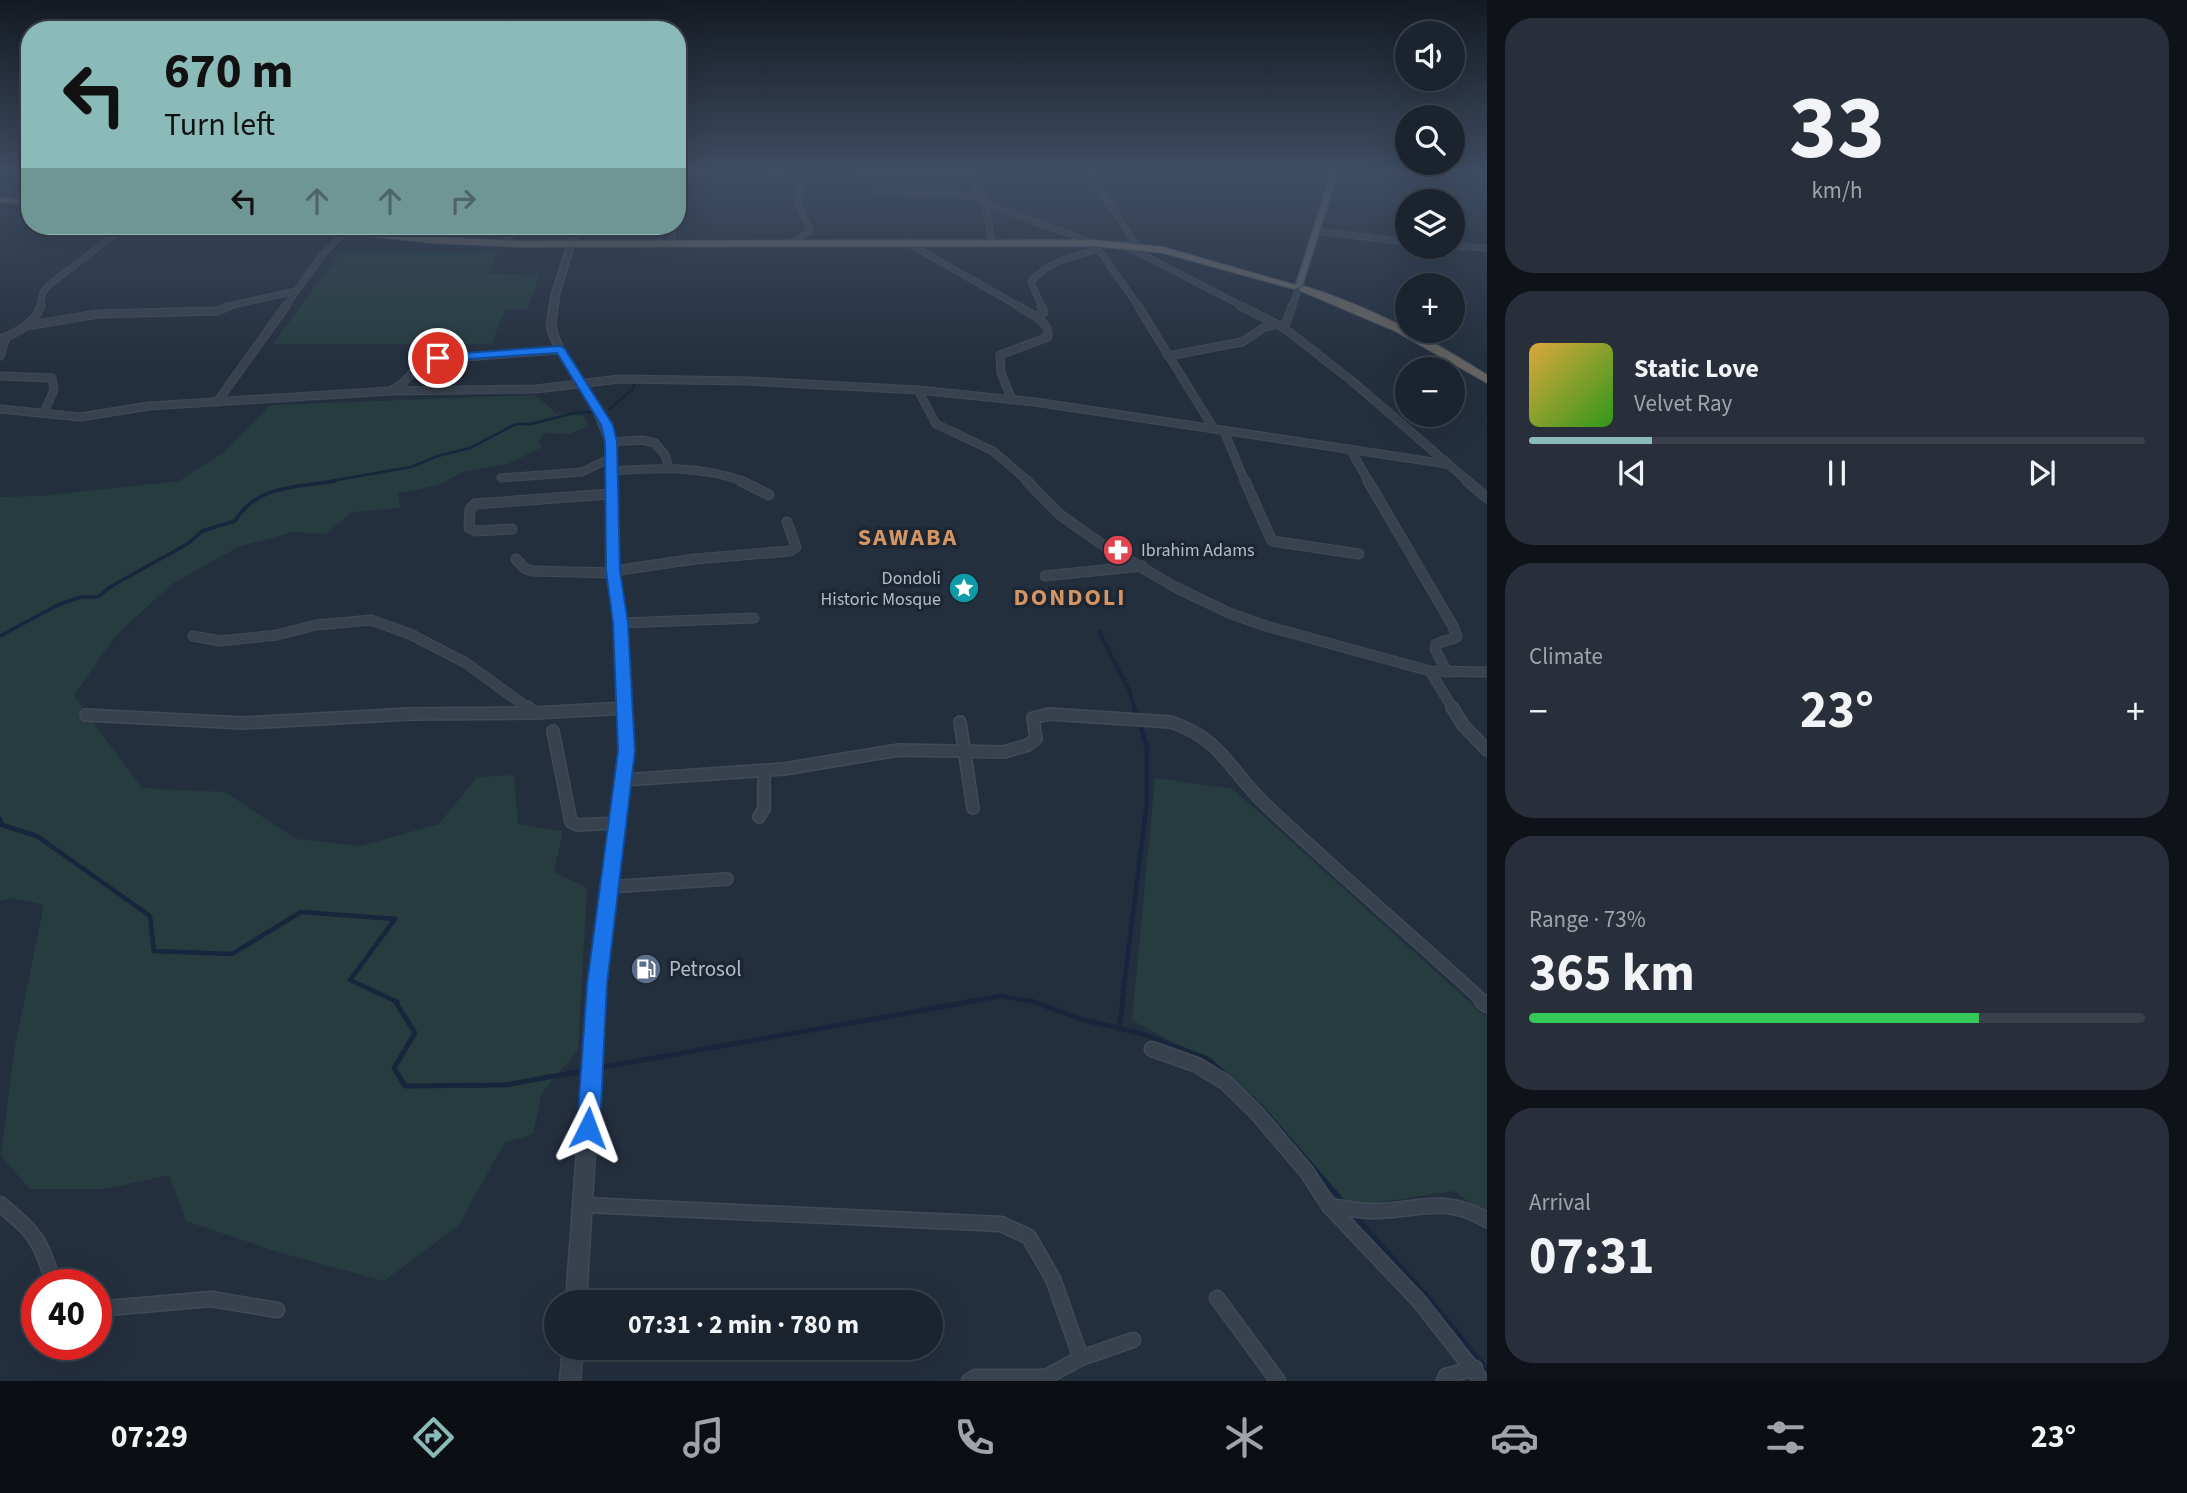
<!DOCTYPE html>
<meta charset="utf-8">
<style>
:root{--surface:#1b232e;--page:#282f3a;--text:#f1f3f6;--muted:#a0a4aa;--line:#39404a;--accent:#8bbbb9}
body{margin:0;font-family:"Source Sans 3",sans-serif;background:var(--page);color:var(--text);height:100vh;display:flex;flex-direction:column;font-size:26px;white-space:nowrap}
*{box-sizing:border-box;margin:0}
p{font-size:23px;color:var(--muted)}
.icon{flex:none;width:38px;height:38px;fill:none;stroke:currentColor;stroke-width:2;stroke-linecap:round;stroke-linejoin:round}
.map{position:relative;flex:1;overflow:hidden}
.sheet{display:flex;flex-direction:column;gap:18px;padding:18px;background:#0f1319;width:700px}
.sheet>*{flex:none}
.banner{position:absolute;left:21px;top:21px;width:665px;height:214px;border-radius:28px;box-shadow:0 7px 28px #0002,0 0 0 2px var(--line);background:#8bbbb9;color:#111;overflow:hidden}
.controls{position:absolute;left:1395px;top:21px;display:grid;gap:14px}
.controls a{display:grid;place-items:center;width:70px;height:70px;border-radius:50%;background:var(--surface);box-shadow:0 7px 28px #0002,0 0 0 2px var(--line);font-size:35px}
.speed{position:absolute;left:21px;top:1269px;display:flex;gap:14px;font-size:35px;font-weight:700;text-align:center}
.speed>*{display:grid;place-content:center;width:91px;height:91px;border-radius:50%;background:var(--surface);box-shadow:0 7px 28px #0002,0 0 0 2px var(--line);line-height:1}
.speed .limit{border:10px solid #d22;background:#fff;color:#111}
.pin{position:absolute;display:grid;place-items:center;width:60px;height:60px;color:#fff;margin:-30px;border:4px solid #fff;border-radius:50%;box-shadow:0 2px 7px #0007}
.me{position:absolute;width:77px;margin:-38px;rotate:3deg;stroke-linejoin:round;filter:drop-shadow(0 0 5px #0008)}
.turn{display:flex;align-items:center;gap:24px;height:147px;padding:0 28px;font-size:32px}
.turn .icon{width:91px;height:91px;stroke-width:2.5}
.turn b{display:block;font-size:49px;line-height:60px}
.lanes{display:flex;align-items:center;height:66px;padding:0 28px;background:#0003;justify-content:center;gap:35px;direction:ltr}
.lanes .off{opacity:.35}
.big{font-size:52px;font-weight:700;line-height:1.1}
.sheet .tile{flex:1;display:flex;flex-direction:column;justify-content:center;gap:10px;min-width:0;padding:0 24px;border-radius:28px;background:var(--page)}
.sheet .dial{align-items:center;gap:0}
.dial b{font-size:91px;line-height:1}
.song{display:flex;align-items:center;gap:21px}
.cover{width:84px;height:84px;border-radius:10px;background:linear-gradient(135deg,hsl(40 70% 55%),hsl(110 70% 35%))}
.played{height:7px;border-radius:4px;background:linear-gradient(90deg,var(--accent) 20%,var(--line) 20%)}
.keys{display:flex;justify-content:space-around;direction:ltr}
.heat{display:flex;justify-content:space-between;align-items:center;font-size:38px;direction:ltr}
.charge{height:10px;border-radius:5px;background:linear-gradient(90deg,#34c759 73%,var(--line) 0)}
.trip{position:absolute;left:544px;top:1290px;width:399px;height:70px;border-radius:35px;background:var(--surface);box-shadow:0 7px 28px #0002,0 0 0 2px var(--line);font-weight:700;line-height:70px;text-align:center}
.tabs{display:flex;height:112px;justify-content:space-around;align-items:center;background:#0b0e12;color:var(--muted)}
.tabs .icon{width:49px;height:49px}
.tabs .active{color:var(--accent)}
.tabs b{font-size:32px;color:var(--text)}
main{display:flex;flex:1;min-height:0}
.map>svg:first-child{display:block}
</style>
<main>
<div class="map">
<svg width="1487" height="1381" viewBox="0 0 1487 1381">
<rect width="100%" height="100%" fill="#242f3e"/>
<!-- green -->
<g fill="#263c3f">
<polygon points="498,251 489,274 539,275 528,309 505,309 492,344 273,344 340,253"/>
<polygon points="535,395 556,413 584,416 588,426 569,434 543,433 538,442 542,447 508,464 462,472 438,485 398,494 400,508 352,512 325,534 293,532 238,547 172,584 115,636 74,696 142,788 225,792 296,839 361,846 439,824 477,777 514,775 518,824 563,831 554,872 587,888 578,1050 542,1093 533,1134 505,1142 458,1226 384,1281 284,1254 186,1221 169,1175 106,1189 29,1189 1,1155 15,1046 44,905 13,898 0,901 0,497 40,496 179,481 224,452 271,405"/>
<polygon points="1155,778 1233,789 1487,1018 1487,1215 1454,1191 1343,1208 1227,1073 1132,1020"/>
</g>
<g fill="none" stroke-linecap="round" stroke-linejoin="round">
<!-- stream-far3 -->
<g stroke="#17263c" stroke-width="2.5">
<polyline points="609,409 633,389 635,382"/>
<polyline points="325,482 411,467 438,456 470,448 516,424 531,424 574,413 591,412"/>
</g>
<!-- stream-far2 -->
<g stroke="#17263c" stroke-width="3.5">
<polyline points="1099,631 1129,690 1135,709"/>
<path d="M0 636 60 604 81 597H98L110 587 189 543 202 531 235 521C256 485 298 487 335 481"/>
</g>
<!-- stream-far1 -->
<g stroke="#17263c" stroke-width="4.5">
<polyline points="0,819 2,825 37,836 150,916 154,951 232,954 301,912 395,919 350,980 397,1002"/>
<polyline points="965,1002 1001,996 1035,1002"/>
<polyline points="1122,1002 1147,802 1147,747 1134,707"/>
</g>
<!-- stream -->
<g stroke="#17263c" stroke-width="5">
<polyline points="395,1001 415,1033 394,1068 405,1086 505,1085 577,1072"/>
<polyline points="1031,1001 1084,1020 1143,1034 1208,1059 1260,1106 1344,1203"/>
<polyline points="1119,1029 1123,1001"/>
<polyline points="603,1067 975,1001"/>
<polyline points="1353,1214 1426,1295 1487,1369"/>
</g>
<!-- minor-far4 casing -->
<g stroke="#414a57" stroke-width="7">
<g id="minor-far4">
<polyline points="768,171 783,179 800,183"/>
<polyline points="843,171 970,177"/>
<polyline points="1088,171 1137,246"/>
<polyline points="968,174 984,199 992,241"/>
<polyline points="880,192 959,194 984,199"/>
<polyline points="985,204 1094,243 1139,307"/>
<polyline points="396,226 444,226"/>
<polyline points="1316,231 1407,242"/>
<polyline points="792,242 810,231 798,204 802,171"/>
<polyline points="906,242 1020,307"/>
<polyline points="671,243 673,226"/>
<polyline points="502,244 522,226"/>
<polyline points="571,244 581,226"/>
<polyline points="1124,245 1244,307"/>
<polyline points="1452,246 1487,248"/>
<polyline points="40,307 43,292 49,285 126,226"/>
<polyline points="224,307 296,291"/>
<polyline points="285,307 323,254 346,231"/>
<path d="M1042 307 1031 282C1048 261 1074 256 1099 249"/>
<polyline points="1292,307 1298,290"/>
</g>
</g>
<!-- minor-far3 casing -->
<g stroke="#414a57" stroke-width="9">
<g id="minor-far3">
<polyline points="1138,306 1214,429"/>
<polyline points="1241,306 1284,328 1352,381 1469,482"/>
<polyline points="1036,316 1044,312 1041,306"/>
<polyline points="26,326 97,314 218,311 229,306"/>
<polyline points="1284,328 1292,306"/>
<path d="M0 339C18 333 34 323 41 306"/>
<polyline points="0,356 6,337"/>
<polyline points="1168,356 1242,342 1263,328 1277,324"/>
<polyline points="0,376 52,378 54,390 44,412"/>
<polyline points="918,390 936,424 993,451 1029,482"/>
<polyline points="390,391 536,389 620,379 748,381 918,390 1035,402 1447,464"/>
<path d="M1012 400 1001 373 1000 355 1048 337C1050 321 1030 314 1018 306"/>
<polyline points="217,402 286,306"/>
<polyline points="0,409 80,417 149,406 390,391 402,384 424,360 560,350"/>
<polyline points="1224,431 1245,482"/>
<polyline points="611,442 642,440 655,443 665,455 669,467"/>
<polyline points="1350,449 1369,482"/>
<path d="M609 471C656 468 701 465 745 482"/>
<polyline points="501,478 582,472 610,458"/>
</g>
</g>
<!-- minor-far2 casing -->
<g stroke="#414a57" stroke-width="11">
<g id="minor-far2">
<polyline points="741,481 769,495"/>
<polyline points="1027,481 1059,514 1100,543 1175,587 1229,613 1266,626 1430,671 1487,672"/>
<polyline points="1245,481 1272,541 1359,554"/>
<polyline points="1368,481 1453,626 1457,637 1436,644 1435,649 1447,672"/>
<polyline points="1467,481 1487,498"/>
<polyline points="512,529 476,531 469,528 470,509 475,504 610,494"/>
<polyline points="516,559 524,568 532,571 613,573"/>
<polyline points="613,571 695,559 790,551 796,547 787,522"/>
<polyline points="1045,576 1142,566"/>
<polyline points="620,623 754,618"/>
<polyline points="193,636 220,641 277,635 316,625 371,620 410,634 466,663 529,709"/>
<polyline points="1430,671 1453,709"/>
<polyline points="606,709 626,708"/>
</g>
</g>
<!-- minor-far1 casing -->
<g stroke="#414a57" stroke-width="14">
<g id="minor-far1">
<polyline points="527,707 533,712"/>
<polyline points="1452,707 1463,725 1487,750"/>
<polyline points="86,715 243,723 410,714 534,713 626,708"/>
<polyline points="960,722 973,808"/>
<polyline points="553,731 571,822 578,825 617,823"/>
<path d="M623 780 784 769 899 750 1004 752 1028 745 1036 739 1033 718 1049 714 1171 722C1223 740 1229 770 1266 805 1337 872 1412 936 1484 1002"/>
<polyline points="759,817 764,809 764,771"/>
<polyline points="608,887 727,879"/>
</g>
</g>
<!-- minor casing -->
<g stroke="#414a57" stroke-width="17">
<g id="minor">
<polyline points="1482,1001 1487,1005"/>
<polyline points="1152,1049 1197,1065 1225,1082 1256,1112 1307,1172 1329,1206 1419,1301 1482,1381"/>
<path d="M0 1204C37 1235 39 1238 54 1284"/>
<polyline points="584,1205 1001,1224 1029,1237 1053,1279 1081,1358"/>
<path d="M1329 1206C1346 1208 1362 1212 1379 1211 1423 1209 1446 1196 1487 1220"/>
<polyline points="1217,1298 1278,1381"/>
<polyline points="96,1309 211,1299 277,1310"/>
<polyline points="969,1381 975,1377 1046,1377 1081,1358 1133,1340"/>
<polyline points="1444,1381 1446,1376 1475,1368"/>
</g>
</g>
<!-- tertiary casing -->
<g stroke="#414a57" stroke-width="3">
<g id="tertiary">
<polygon points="571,242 574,244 559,294 555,323 557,334 563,348 602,412 616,442 618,571 626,623 634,751 604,1000 586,1302 566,1302 588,1000 620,751 614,623 608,571 606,442 594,412 555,348 549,334 547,323 552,294 568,244"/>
<polygon points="563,1348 583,1348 580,1381 560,1381"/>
</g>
</g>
<!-- primary casing -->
<g stroke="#414a57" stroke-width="3">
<polygon id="primary" points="1332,171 1338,171 1302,286 1295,288"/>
</g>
<!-- trunk casing -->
<g stroke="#434c59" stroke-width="2">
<g id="trunk">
<polygon points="0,198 30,200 30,204 0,202"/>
<polygon points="286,226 313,226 432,237 522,241 1094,240 1163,247 1299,286 1294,289 1163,253 1094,246 522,247 432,243 290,228"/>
<path d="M1304 286C1369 306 1431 339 1487 375V383L1395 331 1301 291 1299 289Z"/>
</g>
</g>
<!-- minor-far4 -->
<use href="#minor-far4" stroke="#38414e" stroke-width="5"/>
<!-- minor-far3 -->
<use href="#minor-far3" stroke="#38414e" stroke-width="7"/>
<!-- minor-far2 -->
<use href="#minor-far2" stroke="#38414e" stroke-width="9"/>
<!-- minor-far1 -->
<use href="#minor-far1" stroke="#38414e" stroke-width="11"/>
<!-- minor -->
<use href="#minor" stroke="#38414e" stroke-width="14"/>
<!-- tertiary -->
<use href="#tertiary" fill="#38414e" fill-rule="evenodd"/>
<!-- primary -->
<use href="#primary" fill="#56606e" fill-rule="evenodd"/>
<!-- trunk -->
<use href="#trunk" fill="#656462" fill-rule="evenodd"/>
</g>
<!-- sky -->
<linearGradient id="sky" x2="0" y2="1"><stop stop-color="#141a22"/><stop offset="0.47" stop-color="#3f4d63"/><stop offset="1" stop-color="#3f4d63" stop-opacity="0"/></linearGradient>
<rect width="1487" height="365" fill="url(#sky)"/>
<!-- route -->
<polygon fill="#1a73e8" stroke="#114b97" stroke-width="2" points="560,346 565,349 613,425 617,442 620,571 628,623 635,751 607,984 600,1128 596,1136 588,1140 580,1136 577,1128 587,984 618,751 613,623 606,571 605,442 601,425 557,353 438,361 432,358 438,355"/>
<!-- icons -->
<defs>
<g id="pharmacy-disc" transform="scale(1.575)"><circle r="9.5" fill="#e0444e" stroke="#1d2633"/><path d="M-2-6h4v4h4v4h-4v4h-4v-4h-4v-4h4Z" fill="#fff"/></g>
<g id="sight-disc" transform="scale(1.575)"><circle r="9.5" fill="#0f9aa8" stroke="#1d2633"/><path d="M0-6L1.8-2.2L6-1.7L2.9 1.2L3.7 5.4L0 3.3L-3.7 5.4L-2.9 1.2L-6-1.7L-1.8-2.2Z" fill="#fff"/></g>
<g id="fuel-disc" transform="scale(1.575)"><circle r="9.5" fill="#5c6f8a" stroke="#1d2633"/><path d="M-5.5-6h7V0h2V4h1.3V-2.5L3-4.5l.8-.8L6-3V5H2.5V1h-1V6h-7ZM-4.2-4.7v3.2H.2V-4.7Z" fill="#fff"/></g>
</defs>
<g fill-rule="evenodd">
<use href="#pharmacy-disc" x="1118" y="550"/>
<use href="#sight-disc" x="964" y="588"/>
<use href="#fuel-disc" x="646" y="969"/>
</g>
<g text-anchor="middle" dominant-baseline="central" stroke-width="7" stroke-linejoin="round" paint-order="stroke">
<!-- poi labels -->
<g font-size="18" fill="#b4bcc9" stroke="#1d2633" text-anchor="start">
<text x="1141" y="550">Ibrahim Adams</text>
<text x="941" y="578" text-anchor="end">Dondoli<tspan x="941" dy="21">Historic Mosque</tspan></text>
</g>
<!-- near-poi labels -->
<g font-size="21" fill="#b4bcc9" stroke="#1d2633" text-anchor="start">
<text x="669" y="969">Petrosol</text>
</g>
<!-- district labels -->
<g font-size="24" font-weight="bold" letter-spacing="2" fill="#d59563" stroke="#1d2633">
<text x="908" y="537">SAWABA</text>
<text x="1070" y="597">DONDOLI</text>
</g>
</g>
</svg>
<div class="controls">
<a><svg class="icon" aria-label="sound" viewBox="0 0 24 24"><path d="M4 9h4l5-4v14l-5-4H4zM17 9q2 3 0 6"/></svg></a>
<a><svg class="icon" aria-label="search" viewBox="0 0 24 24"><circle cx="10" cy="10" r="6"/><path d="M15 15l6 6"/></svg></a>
<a><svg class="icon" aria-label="layers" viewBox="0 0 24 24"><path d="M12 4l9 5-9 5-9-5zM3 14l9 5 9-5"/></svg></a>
<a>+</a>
<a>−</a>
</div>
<div class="speed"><div class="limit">40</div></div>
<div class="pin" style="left:438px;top:358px;background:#d93025"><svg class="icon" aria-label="arrive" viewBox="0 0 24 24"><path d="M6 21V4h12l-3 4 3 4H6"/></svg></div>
<svg class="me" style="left:588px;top:1128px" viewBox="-20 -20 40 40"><path d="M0-17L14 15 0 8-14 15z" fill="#1a73e8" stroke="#fff" stroke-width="4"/></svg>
<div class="trip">07:31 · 2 min · 780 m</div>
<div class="banner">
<div class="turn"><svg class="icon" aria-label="left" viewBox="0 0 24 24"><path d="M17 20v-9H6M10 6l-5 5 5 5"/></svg><div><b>670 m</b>Turn left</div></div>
<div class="lanes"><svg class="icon" aria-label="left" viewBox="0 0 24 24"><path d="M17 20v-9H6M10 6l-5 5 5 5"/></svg><svg class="icon off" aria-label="ahead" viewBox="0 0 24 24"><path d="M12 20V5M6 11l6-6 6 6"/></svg><svg class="icon off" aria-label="ahead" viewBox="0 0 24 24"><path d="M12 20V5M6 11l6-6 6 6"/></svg><svg class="icon off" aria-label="right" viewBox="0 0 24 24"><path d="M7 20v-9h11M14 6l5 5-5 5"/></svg></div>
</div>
</div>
<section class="sheet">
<div class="tile dial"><b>33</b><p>km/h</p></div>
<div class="tile">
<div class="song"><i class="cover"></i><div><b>Static Love</b><p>Velvet Ray</p></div></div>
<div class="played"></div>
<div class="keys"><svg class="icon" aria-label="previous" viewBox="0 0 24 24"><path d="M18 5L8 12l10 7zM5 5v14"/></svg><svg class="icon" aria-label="pause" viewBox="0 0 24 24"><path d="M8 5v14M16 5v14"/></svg><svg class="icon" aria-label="next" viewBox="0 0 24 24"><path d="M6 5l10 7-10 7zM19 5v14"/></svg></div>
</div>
<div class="tile"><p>Climate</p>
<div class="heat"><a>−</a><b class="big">23°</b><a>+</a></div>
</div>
<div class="tile"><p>Range · 73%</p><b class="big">365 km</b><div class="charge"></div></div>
<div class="tile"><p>Arrival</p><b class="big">07:31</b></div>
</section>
</main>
<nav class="tabs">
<b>07:29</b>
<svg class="icon active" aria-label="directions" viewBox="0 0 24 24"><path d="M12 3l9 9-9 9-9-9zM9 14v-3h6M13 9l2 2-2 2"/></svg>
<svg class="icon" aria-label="music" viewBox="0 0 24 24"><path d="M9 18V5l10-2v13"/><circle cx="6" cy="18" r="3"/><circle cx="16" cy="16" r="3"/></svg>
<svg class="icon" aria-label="phone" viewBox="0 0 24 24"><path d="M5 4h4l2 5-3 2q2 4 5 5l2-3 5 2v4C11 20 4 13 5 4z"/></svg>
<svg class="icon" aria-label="climate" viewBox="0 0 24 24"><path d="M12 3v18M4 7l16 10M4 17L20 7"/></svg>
<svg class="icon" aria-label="car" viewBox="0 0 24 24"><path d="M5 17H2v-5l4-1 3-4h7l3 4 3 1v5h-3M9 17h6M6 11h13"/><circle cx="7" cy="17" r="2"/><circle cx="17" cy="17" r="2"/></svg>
<svg class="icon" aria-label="filters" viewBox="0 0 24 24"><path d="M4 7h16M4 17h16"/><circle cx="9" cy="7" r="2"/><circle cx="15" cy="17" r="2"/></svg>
<b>23°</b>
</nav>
